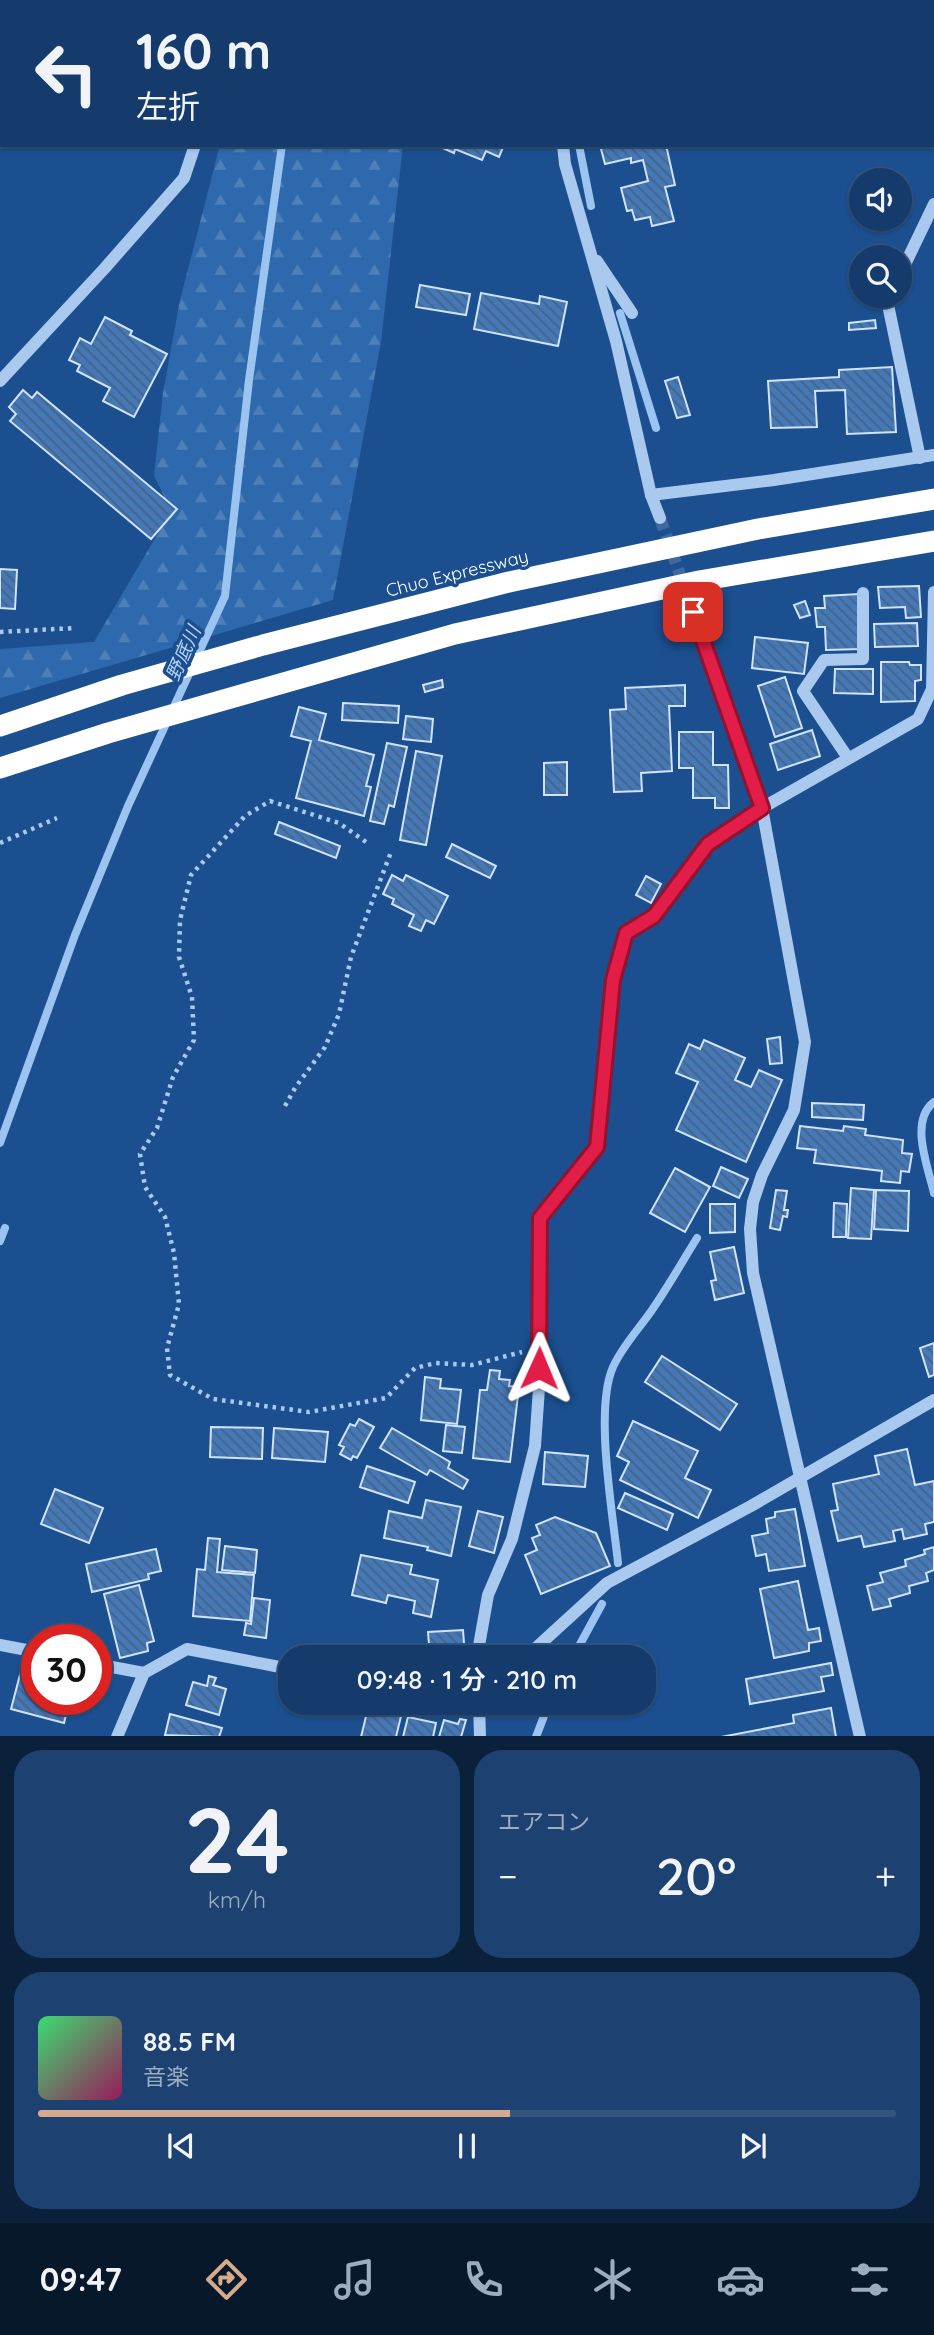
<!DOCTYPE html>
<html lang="ja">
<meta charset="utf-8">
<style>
:root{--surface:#143b6b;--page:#1d4271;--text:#f1f3f6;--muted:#9dadc1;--line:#33557e;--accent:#d6ab8b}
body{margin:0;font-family:Quicksand,"Noto Sans JP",sans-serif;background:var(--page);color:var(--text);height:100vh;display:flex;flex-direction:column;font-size:26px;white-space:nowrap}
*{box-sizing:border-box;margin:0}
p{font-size:23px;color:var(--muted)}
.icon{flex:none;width:38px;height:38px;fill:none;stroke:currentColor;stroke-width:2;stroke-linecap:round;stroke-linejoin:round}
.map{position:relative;height:1736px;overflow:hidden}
.details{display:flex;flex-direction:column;gap:14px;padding:14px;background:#0b203b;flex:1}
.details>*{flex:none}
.guide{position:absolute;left:0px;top:0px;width:934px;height:147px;box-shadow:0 2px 5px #0004,0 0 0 2px var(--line);background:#143b6b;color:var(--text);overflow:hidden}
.fabs{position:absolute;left:849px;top:168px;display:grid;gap:14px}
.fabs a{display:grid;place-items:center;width:63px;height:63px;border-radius:50%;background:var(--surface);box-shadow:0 2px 5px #0004,0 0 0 2px var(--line);font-size:35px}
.speed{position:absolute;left:21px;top:1624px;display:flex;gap:14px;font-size:35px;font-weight:700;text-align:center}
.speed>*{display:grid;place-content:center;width:91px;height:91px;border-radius:50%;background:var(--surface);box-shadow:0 2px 5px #0004,0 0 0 2px var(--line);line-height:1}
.speed .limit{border:10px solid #d22;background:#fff;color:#111}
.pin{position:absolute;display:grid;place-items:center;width:60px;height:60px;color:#fff;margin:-30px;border-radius:14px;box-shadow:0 4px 10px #0006}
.me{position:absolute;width:77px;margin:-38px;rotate:1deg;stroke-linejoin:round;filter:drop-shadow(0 0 5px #0008)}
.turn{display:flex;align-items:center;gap:24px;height:147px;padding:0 21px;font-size:32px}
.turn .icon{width:91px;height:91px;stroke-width:2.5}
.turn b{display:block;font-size:49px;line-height:60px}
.big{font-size:52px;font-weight:600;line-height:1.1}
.details .card{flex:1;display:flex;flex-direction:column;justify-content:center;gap:10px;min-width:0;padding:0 24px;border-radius:28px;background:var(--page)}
.details .dial{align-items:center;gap:0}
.dial b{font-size:91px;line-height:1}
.song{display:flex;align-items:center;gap:21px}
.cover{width:84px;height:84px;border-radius:10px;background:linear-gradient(135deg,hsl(140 70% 55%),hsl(330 70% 35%))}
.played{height:7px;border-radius:4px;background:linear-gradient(90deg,var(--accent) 55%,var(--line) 55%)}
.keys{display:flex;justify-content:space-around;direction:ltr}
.heat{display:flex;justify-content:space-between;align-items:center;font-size:38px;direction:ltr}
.details .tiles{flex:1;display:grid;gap:14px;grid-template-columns:1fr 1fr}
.card:last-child{grid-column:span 2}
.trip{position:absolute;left:278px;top:1645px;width:378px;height:70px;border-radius:28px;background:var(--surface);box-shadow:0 2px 5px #0004,0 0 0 2px var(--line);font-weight:600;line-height:70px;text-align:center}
.menu{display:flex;height:112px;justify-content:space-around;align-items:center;background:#08182b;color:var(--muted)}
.menu .icon{width:49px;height:49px}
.menu .on{color:var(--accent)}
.menu b{font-size:32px;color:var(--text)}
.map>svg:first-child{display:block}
</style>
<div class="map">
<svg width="934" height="1737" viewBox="0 0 934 1737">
<defs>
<pattern id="forest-firs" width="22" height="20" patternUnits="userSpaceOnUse" patternTransform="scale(1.75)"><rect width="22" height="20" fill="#2e69ad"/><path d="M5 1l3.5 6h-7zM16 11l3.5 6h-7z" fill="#4d80b9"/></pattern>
<pattern id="building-back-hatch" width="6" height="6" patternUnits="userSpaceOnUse" patternTransform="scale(1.75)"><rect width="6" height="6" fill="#4478b7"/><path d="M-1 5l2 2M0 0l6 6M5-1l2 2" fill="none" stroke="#486282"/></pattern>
</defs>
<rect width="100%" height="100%" fill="#1b4f8f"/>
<!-- forest -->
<polygon fill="url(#forest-firs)" points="220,145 403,145 381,342 333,600 0,698 0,649 94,642 171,511 154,475 163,393 180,300"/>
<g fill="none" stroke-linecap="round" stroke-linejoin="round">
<!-- stream -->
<g stroke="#9cc4f0" stroke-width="8">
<polyline points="300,2 300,0"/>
<polyline points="588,2 588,0"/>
<polyline points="579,145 591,206"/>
<polyline points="620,313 656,428"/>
<path d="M934 1102C909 1121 928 1167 934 1193"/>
<polyline points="0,1143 75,935 128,806 225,596 249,380 282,145"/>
<polyline points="0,1241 5,1228"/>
<path d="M618 1563C613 1514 594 1410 613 1367 623 1345 639 1329 652 1310 668 1287 682 1262 697 1238"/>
<polyline points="573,1657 602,1604"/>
<polyline points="536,1737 549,1703"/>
</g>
</g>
<!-- building -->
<g fill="url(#building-back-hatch)" stroke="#cfe3fa" stroke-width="2">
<polygon points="436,145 504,145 499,157 486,151 482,160 455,149 454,153"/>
<polygon points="600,145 666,145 675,185 665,187 674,221 652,226 650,217 635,220 632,210 627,211 621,188 648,181 643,160 631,163 631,158 605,164"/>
<polygon points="420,285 470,294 466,315 416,307"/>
<polygon points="481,293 539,304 540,296 567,302 558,346 474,329"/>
<polygon points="105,317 132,331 130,335 167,354 134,417 103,401 110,388 77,371 80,365 69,360 80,338 91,344"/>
<polygon points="875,320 876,328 849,330 849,323"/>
<polygon points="892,367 896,432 847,434 845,390 815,391 817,427 771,428 768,381 839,377 839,370"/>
<polygon points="678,377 690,415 677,418 665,381"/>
<polygon points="23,390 32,398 37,392 177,509 151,539 10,421 16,414 9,407"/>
<polygon points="0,569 17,570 15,609 0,608"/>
<polygon points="919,586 921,617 906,618 905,607 880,608 878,587"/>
<polygon points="859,594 861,649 826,650 825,627 817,627 815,608 825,608 824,596"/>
<polygon points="805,601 810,615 800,618 794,605"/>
<polygon points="917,623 918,646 875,647 874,624"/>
<polygon points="755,637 808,643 804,674 752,668"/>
<polygon points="881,662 909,662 910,665 921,665 921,680 915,681 915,701 881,702"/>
<polygon points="835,669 873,669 873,694 834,693"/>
<polygon points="785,677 802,728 775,737 758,686"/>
<polygon points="442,680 443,687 425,692 423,685"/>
<polygon points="685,685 685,706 669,706 672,771 641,773 642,791 614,792 610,710 626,709 625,688"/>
<polygon points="343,703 399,706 398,723 342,720"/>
<polygon points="299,707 326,714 319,740 374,755 366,786 371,787 364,816 296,798 311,741 291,736"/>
<polygon points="406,716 433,719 431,742 403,739"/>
<polygon points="812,730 820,756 778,770 770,744"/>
<polygon points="679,732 713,732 713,765 728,765 729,808 715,808 715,798 693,798 693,768 679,768"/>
<polygon points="387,743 407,747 394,807 389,805 384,824 370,821"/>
<polygon points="416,751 442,756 426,845 400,840"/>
<polygon points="567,762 567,795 544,795 544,763"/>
<polygon points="279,822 340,846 336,858 275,834"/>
<polygon points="452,844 496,866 490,878 446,857"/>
<polygon points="392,875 403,881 406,875 448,896 434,924 426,920 421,931 409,926 414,915 392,904 394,899 383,894"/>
<polygon points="646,876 661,884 651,903 636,895"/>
<polygon points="780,1037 782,1063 770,1064 767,1039"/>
<polygon points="704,1040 745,1058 735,1080 751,1087 759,1070 782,1080 746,1162 676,1130 698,1082 676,1073 689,1044 700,1049"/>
<polygon points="812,1103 864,1105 863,1120 812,1117"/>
<polygon points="800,1126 843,1131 844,1126 866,1129 865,1135 903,1140 902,1153 912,1154 909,1172 901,1171 900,1183 881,1181 882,1171 814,1163 816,1150 797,1148"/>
<polygon points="721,1167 748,1179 739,1198 713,1186"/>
<polygon points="675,1168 710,1187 685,1232 650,1213"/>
<polygon points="851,1188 874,1190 871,1239 848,1238"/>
<polygon points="776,1190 787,1191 784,1210 788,1210 787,1217 783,1216 780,1230 770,1228"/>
<polygon points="876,1190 909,1191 908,1231 874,1229"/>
<polygon points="834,1203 847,1204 846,1237 833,1237"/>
<polygon points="710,1204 735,1204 735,1232 710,1233"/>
<polygon points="734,1247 744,1293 715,1300 711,1281 716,1280 710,1252"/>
<polygon points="934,1343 934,1375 929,1377 920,1348"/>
<polygon points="662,1356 737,1404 720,1430 645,1382"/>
<polygon points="490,1370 500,1371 499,1379 510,1380 509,1386 519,1387 510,1462 473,1458 480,1390 487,1390"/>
<polygon points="425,1377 441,1379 440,1388 461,1390 457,1424 421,1420"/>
<polygon points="359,1419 374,1427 357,1458 353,1456 351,1460 340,1454 344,1447 339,1445 350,1424 355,1426"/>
<polygon points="633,1421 698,1451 685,1478 711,1490 698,1518 620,1480 629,1462 617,1456"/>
<polygon points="446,1425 465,1427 462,1453 443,1451"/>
<polygon points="211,1427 263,1428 262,1459 210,1457"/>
<polygon points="274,1428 328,1432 325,1462 272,1458"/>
<polygon points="392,1428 450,1462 448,1468 468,1480 463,1489 430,1470 427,1475 380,1448"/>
<polygon points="907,1449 915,1485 934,1481 934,1522 925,1524 927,1534 904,1539 902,1529 893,1531 895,1541 864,1547 861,1536 838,1541 831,1511 838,1510 833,1484 879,1474 875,1456"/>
<polygon points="545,1452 588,1456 585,1487 543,1484"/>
<polygon points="367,1466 415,1482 408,1503 360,1487"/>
<polygon points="55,1489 103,1508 89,1543 41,1524"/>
<polygon points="625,1493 673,1514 667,1530 618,1508"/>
<polygon points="426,1500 461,1507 451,1556 427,1550 428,1547 384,1538 389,1511 422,1518"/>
<polygon points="795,1509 805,1566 769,1571 766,1554 756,1556 752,1536 768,1533 766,1519 775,1517 775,1512"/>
<polygon points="478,1511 503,1517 494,1553 469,1546"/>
<polygon points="555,1517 596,1533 610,1566 541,1594 525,1555 537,1550 532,1538 540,1535 536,1525"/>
<polygon points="208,1538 220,1539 217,1572 254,1575 250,1621 193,1616 197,1569 205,1570"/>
<polygon points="225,1546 257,1550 255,1573 222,1570"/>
<polygon points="934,1547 934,1570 926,1573 928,1581 909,1586 910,1593 889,1599 891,1606 873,1610 867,1586 883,1582 880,1573 906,1566 905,1560 925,1554 924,1550"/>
<polygon points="156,1549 161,1571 148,1574 149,1579 92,1592 86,1564"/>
<polygon points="361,1555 412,1565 410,1574 438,1580 431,1617 413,1613 415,1601 388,1595 386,1603 352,1595"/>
<polygon points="798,1581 808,1630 819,1628 821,1641 809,1643 809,1651 774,1658 760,1589"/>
<polygon points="139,1585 154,1641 147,1643 148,1651 120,1658 104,1594"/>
<polygon points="254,1598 270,1600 266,1638 244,1635 246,1623 251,1624"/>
<polygon points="463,1630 465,1657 430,1657 428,1632"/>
<polygon points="831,1663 833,1675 821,1677 824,1691 750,1704 746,1679"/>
<polygon points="22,1667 37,1671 37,1699 70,1699 64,1723 11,1709"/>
<polygon points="209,1676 216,1678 213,1685 226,1689 219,1715 186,1705 193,1682 207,1686"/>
<polygon points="369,1704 402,1712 396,1737 361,1737"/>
<polygon points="831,1708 836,1737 721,1737 794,1723 793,1715"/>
<polygon points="170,1714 222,1728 219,1737 165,1735"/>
<polygon points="408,1717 436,1723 433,1737 403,1737"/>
<polygon points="460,1719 466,1720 461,1737 439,1737 444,1720 458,1724"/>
</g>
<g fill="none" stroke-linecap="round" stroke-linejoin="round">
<!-- minor-tunnel -->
<polyline stroke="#3d69a0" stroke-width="12" stroke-dasharray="12 6" stroke-linecap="butt" points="660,518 693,612"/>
<!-- path -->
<g stroke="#a9c9ee" stroke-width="4.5" stroke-dasharray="3.5 5" stroke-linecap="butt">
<polyline points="0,632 75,628"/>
<polyline points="366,842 339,823 270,801 245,816 191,875 180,920 179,957 192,997 194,1040 173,1077 157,1128 140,1154 145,1187 165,1217 174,1253 179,1304 167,1348 170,1375 213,1399 309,1412 386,1398 415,1368 436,1363 472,1365 522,1352"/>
<polyline points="0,843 57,818"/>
<polyline points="285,1106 295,1088 325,1047 339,1014 351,957 391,852"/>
</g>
<!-- minor -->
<g stroke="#a9c9ee" stroke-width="12">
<polyline points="925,0 926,2"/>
<polyline points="227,2 227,0"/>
<polyline points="571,2 572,0"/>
<polyline points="933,17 934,20"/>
<polyline points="563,145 565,164 616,341 651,495 660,518"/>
<polyline points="597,261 632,313"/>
<polyline points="900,275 934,204"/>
<polyline points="889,296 887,300 920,458"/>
<polyline points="0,381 104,269 184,178 195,145"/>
<polyline points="651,495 774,480 934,455"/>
<polyline points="693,612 762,808 805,1042 794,1110 762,1175 753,1202 750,1229 753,1273 860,1737"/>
<polyline points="848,758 803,691 824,660 863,659 863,593"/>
<polyline points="0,1645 37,1652"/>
<polyline points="477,1657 488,1595 512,1539 535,1446 539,1388 540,1218 597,1147 613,980 626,933 654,916 708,844 762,808 918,719 932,689 934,592"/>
<polyline points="526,1657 607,1583 751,1506 934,1400"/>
<polyline points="96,1664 144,1673"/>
<polyline points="479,1703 480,1737"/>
<polyline points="117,1737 144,1673 187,1649 290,1669"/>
</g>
<!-- highway -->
<g stroke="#fff" stroke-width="21">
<polyline points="0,726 122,685 263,645 509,582 758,529 934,499"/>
<polyline points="0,768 108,733 455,634 699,581 934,541"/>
</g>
</g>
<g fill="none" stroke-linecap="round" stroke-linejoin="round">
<!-- route casing -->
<g stroke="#92132f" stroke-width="18">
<polyline id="route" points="539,1368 540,1218 597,1147 613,980 626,933 654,916 708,844 762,808 693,612"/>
</g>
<!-- route -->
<use href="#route" stroke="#e11d48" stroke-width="12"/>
</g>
<g text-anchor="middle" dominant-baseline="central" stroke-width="7" stroke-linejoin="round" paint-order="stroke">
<!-- street labels -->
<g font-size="18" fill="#fff" stroke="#1b4f8f">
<text transform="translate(457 573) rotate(-14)">Chuo Expressway</text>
</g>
<!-- water labels -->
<g font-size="19" font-style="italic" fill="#b5d3f5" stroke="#1b4f8f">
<text transform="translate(183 653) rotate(-66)">野底川</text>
</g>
</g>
</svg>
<div class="fabs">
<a><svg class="icon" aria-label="sound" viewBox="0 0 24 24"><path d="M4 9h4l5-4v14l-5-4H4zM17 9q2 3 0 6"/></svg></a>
<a><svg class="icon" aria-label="search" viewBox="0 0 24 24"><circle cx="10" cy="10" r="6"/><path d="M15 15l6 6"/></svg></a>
</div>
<div class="speed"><div class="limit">30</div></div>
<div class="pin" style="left:693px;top:612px;background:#d93025"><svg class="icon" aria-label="arrive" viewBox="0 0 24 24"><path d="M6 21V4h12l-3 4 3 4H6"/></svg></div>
<svg class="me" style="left:539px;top:1368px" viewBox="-20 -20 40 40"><path d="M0-17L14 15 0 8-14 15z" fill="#e11d48" stroke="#fff" stroke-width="4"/></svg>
<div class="trip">09:48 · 1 分 · 210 m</div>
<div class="guide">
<div class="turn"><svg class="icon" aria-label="left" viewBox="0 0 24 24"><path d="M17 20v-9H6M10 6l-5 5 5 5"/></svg><div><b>160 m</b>左折</div></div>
</div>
</div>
<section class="details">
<div class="tiles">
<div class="card dial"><b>24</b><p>km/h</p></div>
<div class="card"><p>エアコン</p>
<div class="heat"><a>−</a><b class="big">20°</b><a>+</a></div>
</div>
<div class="card">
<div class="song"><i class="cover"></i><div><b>88.5 FM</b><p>音楽</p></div></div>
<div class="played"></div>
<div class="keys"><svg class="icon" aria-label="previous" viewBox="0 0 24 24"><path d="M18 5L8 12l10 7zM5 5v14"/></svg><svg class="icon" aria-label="pause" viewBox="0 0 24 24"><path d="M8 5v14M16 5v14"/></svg><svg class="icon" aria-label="next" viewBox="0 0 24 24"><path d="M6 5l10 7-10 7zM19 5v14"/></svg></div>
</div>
</div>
</section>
<nav class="menu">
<b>09:47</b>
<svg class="icon on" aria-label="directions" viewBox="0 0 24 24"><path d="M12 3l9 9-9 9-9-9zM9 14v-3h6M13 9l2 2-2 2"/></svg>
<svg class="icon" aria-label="music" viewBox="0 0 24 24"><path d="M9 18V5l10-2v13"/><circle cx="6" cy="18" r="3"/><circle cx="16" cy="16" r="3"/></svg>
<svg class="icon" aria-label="phone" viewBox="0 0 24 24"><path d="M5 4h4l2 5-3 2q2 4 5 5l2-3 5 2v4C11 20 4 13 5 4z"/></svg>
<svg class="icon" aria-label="climate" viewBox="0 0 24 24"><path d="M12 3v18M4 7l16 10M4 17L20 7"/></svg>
<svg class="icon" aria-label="car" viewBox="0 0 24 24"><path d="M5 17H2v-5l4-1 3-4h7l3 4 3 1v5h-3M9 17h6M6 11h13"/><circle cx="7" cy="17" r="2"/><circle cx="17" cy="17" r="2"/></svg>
<svg class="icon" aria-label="filters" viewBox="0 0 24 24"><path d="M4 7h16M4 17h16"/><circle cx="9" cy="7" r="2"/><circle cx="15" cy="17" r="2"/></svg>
</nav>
